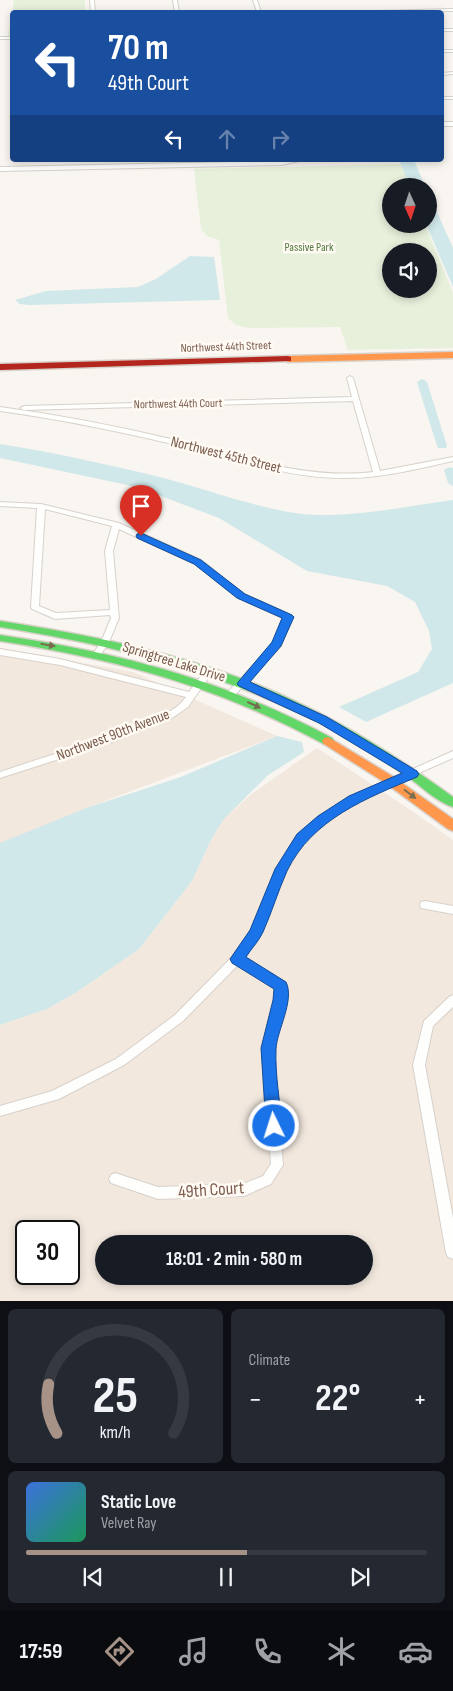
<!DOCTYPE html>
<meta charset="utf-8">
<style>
:root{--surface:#171b24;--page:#242831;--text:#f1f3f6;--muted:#9ea1a6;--line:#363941;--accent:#a69286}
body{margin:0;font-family:"Sofia Sans Condensed",sans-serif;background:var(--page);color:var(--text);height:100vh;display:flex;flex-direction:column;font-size:19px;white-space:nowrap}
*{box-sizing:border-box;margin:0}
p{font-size:16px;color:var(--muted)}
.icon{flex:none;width:28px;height:28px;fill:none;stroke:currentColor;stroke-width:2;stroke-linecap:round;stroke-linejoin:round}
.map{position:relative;height:1301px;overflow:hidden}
.panel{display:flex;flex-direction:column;gap:8px;padding:8px;background:#0d0f14;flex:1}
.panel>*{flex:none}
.guide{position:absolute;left:10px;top:10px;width:434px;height:152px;border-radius:5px;box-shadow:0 2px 8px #0003;background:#1a4fa0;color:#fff;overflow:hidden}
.needle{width:32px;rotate:177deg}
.tools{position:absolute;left:382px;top:178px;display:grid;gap:10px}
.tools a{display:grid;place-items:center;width:55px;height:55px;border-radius:50%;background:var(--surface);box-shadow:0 2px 8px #0003;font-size:25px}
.speed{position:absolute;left:15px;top:1220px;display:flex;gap:10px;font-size:25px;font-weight:700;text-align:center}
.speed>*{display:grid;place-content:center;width:65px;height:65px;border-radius:50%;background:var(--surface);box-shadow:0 2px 8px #0003;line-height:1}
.speed .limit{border:2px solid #111;border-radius:8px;background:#fff;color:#111}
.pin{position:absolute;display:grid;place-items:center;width:42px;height:42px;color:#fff;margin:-51px -21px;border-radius:50% 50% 50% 0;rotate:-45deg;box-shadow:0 0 5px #0007}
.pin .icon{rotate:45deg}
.me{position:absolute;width:55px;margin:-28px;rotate:356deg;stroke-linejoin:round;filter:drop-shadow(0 0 4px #0008)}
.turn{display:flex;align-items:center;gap:18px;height:105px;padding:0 15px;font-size:22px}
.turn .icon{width:65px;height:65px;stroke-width:2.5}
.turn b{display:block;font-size:35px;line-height:42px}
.lanes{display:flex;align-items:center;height:48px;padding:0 15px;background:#0003;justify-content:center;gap:25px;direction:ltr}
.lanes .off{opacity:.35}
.big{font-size:38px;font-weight:700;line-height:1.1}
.panel .card{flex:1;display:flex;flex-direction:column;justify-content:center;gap:8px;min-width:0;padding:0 18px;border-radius:8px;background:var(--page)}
.panel .dial{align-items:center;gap:0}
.dial svg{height:130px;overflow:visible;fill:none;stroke:var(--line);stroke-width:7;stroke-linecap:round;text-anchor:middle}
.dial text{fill:var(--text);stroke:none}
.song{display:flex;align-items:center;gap:15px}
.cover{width:60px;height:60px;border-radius:8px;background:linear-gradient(135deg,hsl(220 70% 55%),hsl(150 70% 35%))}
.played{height:5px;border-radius:2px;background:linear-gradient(90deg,var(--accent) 55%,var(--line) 55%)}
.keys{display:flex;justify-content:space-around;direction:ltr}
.heat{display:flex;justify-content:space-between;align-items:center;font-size:28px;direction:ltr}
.panel .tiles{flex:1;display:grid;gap:8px;grid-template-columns:1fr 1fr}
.card:last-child{grid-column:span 2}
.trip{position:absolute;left:95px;top:1235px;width:278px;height:50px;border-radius:25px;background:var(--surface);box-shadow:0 2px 8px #0003;font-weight:700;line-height:50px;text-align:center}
.tabs{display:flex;height:80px;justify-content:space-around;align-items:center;background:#090b0e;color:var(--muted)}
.tabs .icon{width:35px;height:35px}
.tabs .selected{color:var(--accent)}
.tabs b{font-size:22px;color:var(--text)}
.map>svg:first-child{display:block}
</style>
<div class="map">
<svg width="453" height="1301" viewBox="0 0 453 1301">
<rect width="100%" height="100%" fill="#f9f5f0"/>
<!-- residential -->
<g fill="#f2e8de" fill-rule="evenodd">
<polygon points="0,648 133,672 277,736 89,807 0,845"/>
<path d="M317 748 412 811 453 840V1301H0V1025L47 1009 77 992 139 949 192 881 210 842 223 820 249 796ZM26 1231H69V1274H26ZM104 1244H364V1276H104Z"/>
</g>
<!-- green -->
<g fill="#e7f0db" fill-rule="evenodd">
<polygon points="14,0 85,0 85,12 12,12 12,36 8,36"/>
<path d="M401 164 410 186H391V224H425L453 293V348L348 350 340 327 249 328 236 325 228 318 219 240 207 236 201 229 194 169ZM429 251V289H391V251Z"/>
</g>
<!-- water -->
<g fill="#d0e8ea">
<polygon points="399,160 414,160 425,186 410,186"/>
<polygon points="429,194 453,248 453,287 426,224 429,224"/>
<polygon points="190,256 214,257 220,300 29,305 20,304 15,300 46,291 138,287 156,279"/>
<path d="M0 444C56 453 112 465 167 479 212 491 256 508 302 514 346 519 408 506 453 500V683L366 722 339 707 418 672 432 649 429 631 415 602 387 586 307 571 219 518 137 487 0 458Z"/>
<polygon points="277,736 302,742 304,752 267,776 223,820 210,842 192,881 139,949 77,992 47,1009 0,1025 0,843 89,807 181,777"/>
</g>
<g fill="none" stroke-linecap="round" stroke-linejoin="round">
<!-- canal -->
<g fill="#d0e8ea" fill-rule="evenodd">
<polygon points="422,379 427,382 447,446 446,448 438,448 437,446 417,382"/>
<polygon points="449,467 453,468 453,486 448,483 444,470"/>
</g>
<!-- street casing -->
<g stroke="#d7d1cb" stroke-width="2">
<g id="street">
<polygon points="90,0 94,0 95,12 91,12"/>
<polygon points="173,0 177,0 179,12 175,12"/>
<polygon points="253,0 257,0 261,12 257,12"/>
<polygon points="453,9 453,11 378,12 380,11"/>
<rect x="441" y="29" width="12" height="2"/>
<rect x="0" y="37" width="12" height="2"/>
<rect x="441" y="50" width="12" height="2"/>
<polygon points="453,72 453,74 441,75 441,73"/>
<rect x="441" y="97" width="12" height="2"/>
<rect x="441" y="122" width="12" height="4"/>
<polygon points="291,160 303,160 282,165 0,171 0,167 282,161"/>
<path d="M350 376 353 378 380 471 453 457V461C416 469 379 479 341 478 292 478 244 461 197 450 132 434 66 420 0 411V407C59 415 117 426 175 440 240 456 305 480 373 472L353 401 24 410 20 408 24 406 352 397 347 378Z"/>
<path d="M0 502 41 504 119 523 201 560 244 594 291 615 292 617 281 646 233 697H227L225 695 227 693 274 643 283 618 238 598 195 564 119 529 113 551 119 618 109 642 100 656H94L93 654 101 642 111 618 110 615 55 619 32 609 31 607 37 508 0 506ZM45 509 112 526 105 551 110 610 56 613 39 606Z"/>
<path d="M0 649 60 659 189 692 206 669H212L213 671 188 707 172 718 112 742 0 778V772C44 757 89 744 132 727 151 720 174 714 186 697L60 665 0 655Z"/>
<polygon points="453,751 453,758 356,801 326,823 305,841 287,870 261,932 244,958 285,983 287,986 287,1000 274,1048 283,1165 271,1184 244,1196 158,1199 111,1183 109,1179 111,1175 115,1173 158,1187 243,1184 263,1176 271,1164 262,1048 275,1000 275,988 238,965 183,1021 124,1065 59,1099 0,1116 0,1106 52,1091 116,1059 175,1015 233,956 251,930 277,869 297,835 318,817 350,797"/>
<polygon points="425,901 453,906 453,914 421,908 420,905 421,902"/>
<polygon points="453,995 453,1007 433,1026 425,1065 453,1218 453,1259 448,1257 446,1253 413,1065 424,1021 449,997"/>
</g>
</g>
<!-- fast casing -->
<g stroke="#d9d2cb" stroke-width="3">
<g id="fast">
<path d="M0 621C104 637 210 659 305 706 357 731 406 763 453 797V807C439 803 424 789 412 780 387 762 360 744 332 729 224 673 119 646 0 627Z"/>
<path d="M0 635C122 653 223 680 332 738L334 741 332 744H324C216 686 120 660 0 641Z"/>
</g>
</g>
<!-- slow casing -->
<g stroke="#d9d2cb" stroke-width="3">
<g id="slow">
<polygon points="453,352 453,358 288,362 284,359 288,356"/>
<polygon points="328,737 392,776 453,819 453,831 448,829 384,782 324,744 322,741 324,738"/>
</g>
</g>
<!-- jam casing -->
<g stroke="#d9d2cb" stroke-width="3">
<polygon id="jam" points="288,356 291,357 291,361 0,370 0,364"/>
</g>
<!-- street -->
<use href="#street" fill="#fefefd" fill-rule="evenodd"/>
<!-- fast -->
<use href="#fast" fill="#63d668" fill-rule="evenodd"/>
<!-- slow -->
<use href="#slow" fill="#ff974d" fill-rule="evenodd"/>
<!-- jam -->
<use href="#jam" fill="#b3261e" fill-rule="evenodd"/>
</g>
<!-- one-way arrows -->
<defs><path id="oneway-solid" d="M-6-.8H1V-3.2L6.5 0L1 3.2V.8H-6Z" transform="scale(1.25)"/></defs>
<g fill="#776e51">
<use href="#oneway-solid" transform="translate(48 645) rotate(9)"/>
<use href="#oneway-solid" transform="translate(254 705) rotate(25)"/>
<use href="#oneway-solid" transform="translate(410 794) rotate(37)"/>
</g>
<!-- route -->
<path fill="#1a73e8" stroke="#114b97" d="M141 533 201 560 245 594 292 615 294 617 281 646 250 682 327 717 417 771 419 774 417 777C367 798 312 819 287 871 278 891 272 912 263 932 259 941 251 949 246 957L286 982C295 1000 277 1030 276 1049 275 1075 280 1101 282 1126L280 1131 274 1133 269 1131 266 1126 261 1048 273 1000 274 989 232 963 230 959 250 930 275 869 297 834 318 816 349 796 402 773 319 723 239 686 237 684 239 681 272 642 282 618 237 598 194 564 137 538 136 536 137 534Z"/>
<g text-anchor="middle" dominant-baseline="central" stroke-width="5" stroke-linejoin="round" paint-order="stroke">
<!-- far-park labels -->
<g font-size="12" fill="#537a41" stroke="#fffaf3">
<text x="309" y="247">Passive Park</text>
</g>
<!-- far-street labels -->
<g font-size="12" fill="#7a5c4d" stroke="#fffaf3">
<text transform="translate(226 347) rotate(-2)">Northwest 44th Street</text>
<text transform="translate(178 404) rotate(-1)">Northwest 44th Court</text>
</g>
<!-- street labels -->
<g font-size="15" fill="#7a5c4d" stroke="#fffaf3">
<text transform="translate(226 455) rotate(14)">Northwest 45th Street</text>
<text transform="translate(174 662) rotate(17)">Springtree Lake Drive</text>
<text transform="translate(113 735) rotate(-21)">Northwest 90th Avenue</text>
</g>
<!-- near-street labels -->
<g font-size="18" fill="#7a5c4d" stroke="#fffaf3">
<text transform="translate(211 1190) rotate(-4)">49th Court</text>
</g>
</g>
</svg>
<div class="tools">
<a><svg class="needle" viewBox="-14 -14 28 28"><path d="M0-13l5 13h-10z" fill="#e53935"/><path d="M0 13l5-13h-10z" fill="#9ea1a6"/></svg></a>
<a><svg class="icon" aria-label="sound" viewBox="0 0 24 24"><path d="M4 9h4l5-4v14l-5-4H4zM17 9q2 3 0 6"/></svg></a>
</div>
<div class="speed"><div class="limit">30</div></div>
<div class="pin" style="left:141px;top:536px;background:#d93025"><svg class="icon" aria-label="arrive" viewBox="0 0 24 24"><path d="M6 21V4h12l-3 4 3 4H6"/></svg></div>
<svg class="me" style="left:274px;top:1126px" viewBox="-20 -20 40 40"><circle r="17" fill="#1a73e8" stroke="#fff" stroke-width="3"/><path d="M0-11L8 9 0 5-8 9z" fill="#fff"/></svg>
<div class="trip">18:01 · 2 min · 580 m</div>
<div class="guide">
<div class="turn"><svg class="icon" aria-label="left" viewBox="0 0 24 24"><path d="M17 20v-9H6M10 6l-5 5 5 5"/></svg><div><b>70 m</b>49th Court</div></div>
<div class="lanes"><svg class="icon" aria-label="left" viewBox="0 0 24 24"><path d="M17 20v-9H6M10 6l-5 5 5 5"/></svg><svg class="icon off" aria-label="ahead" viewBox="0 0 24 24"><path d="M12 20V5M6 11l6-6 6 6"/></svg><svg class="icon off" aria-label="right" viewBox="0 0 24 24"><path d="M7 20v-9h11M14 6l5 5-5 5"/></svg></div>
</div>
</div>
<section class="panel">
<div class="tiles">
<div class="card dial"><svg viewBox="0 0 100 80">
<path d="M14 69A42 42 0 1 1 86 69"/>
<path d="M14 69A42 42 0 0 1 9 39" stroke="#a69286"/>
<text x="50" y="56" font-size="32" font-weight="700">25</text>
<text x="50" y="72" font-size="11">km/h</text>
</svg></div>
<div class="card"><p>Climate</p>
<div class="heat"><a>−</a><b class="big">22°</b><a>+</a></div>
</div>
<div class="card">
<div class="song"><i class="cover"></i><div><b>Static Love</b><p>Velvet Ray</p></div></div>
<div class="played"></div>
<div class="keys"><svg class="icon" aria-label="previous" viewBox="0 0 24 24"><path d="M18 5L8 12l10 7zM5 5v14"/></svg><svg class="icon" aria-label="pause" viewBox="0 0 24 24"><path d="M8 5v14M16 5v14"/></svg><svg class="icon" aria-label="next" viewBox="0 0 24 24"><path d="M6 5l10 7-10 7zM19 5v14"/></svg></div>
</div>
</div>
</section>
<nav class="tabs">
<b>17:59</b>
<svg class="icon selected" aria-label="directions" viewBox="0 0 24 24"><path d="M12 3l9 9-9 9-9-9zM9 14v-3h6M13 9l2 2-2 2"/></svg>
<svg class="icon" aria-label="music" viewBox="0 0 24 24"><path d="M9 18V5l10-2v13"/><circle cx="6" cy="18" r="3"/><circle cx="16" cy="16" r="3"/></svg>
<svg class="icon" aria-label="phone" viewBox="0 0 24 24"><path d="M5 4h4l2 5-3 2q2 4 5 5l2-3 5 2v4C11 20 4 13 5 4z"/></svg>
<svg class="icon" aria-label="climate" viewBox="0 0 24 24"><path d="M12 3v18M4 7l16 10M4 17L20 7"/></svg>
<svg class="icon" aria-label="car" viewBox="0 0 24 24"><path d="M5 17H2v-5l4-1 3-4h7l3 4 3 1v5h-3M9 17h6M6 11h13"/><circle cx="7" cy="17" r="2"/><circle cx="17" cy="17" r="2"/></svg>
</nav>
